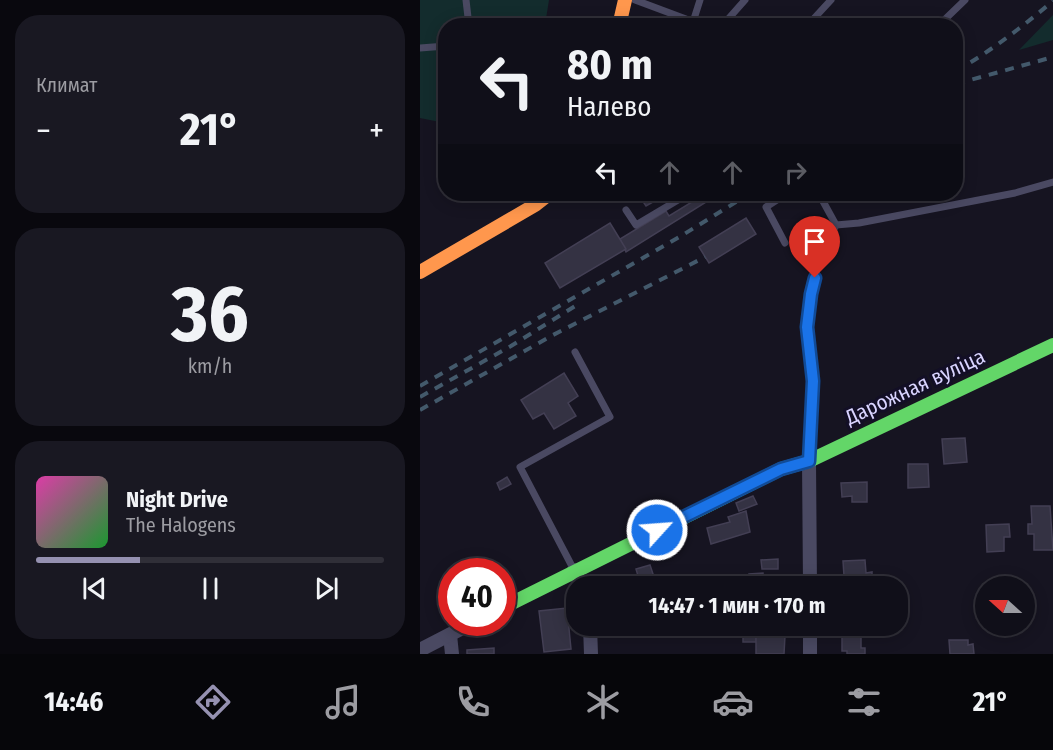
<!DOCTYPE html>
<html lang="ru">
<meta charset="utf-8">
<style>
:root{--surface:#100f19;--page:#191822;--text:#f1f3f6;--muted:#9c9ca2;--line:#302f38;--accent:#9591b1}
body{margin:0;font-family:"Fira Sans Condensed",sans-serif;background:var(--page);color:var(--text);height:100vh;display:flex;flex-direction:column;font-size:22px;white-space:nowrap}
*{box-sizing:border-box;margin:0}
p{font-size:20px;color:var(--muted)}
.icon{flex:none;width:33px;height:33px;fill:none;stroke:currentColor;stroke-width:2;stroke-linecap:round;stroke-linejoin:round}
.map{position:relative;flex:1;overflow:hidden}
.sheet{display:flex;flex-direction:column;gap:15px;padding:15px;background:#09080e;width:420px}
.sheet>*{flex:none}
.hud{position:absolute;left:18px;top:18px;width:525px;height:183px;border-radius:24px;box-shadow:0 3px 15px #0003,0 0 0 2px var(--line);background:#100f19;color:var(--text);overflow:hidden}
.needle{width:39px;rotate:291deg}
.buttons{position:absolute;left:555px;top:576px;display:grid;gap:12px}
.buttons a{display:grid;place-items:center;width:60px;height:60px;border-radius:50%;background:var(--surface);box-shadow:0 3px 15px #0003,0 0 0 2px var(--line);font-size:30px}
.speed{position:absolute;left:18px;top:558px;display:flex;gap:12px;font-size:30px;font-weight:700;text-align:center}
.speed>*{display:grid;place-content:center;width:78px;height:78px;border-radius:50%;background:var(--surface);box-shadow:0 3px 15px #0003,0 0 0 2px var(--line);line-height:1}
.speed .limit{border:9px solid #d22;background:#fff;color:#111}
.pin{position:absolute;display:grid;place-items:center;width:51px;height:51px;color:#fff;margin:-62px -26px;border-radius:50% 50% 50% 0;rotate:-45deg;box-shadow:0 0 6px #0007}
.pin .icon{rotate:45deg}
.me{position:absolute;width:66px;margin:-33px;rotate:64deg;stroke-linejoin:round;filter:drop-shadow(0 0 4px #0008)}
.turn{display:flex;align-items:center;gap:21px;height:126px;padding:0 30px;font-size:27px}
.turn .icon{width:78px;height:78px;stroke-width:2.5}
.turn b{display:block;font-size:42px;line-height:51px}
.lanes{display:flex;align-items:center;height:57px;padding:0 30px;background:#0003;justify-content:center;gap:30px;direction:ltr}
.lanes .off{opacity:.35}
.big{font-size:45px;font-weight:700;line-height:1.1}
.sheet .card{flex:1;display:flex;flex-direction:column;justify-content:center;gap:9px;min-width:0;padding:0 21px;border-radius:24px;background:var(--page)}
.sheet .dial{align-items:center;gap:0}
.dial b{font-size:78px;line-height:1}
.song{display:flex;align-items:center;gap:18px}
.cover{width:72px;height:72px;border-radius:9px;background:linear-gradient(135deg,hsl(320 70% 55%),hsl(130 70% 35%))}
.played{height:6px;border-radius:3px;background:linear-gradient(90deg,var(--accent) 30%,var(--line) 30%)}
.keys{display:flex;justify-content:space-around;direction:ltr}
.heat{display:flex;justify-content:space-between;align-items:center;font-size:33px;direction:ltr}
.trip{position:absolute;left:146px;top:576px;width:342px;height:60px;border-radius:24px;background:var(--surface);box-shadow:0 3px 15px #0003,0 0 0 2px var(--line);font-weight:700;line-height:60px;text-align:center}
.menu{display:flex;height:96px;justify-content:space-around;align-items:center;background:#06060a;color:var(--muted)}
.menu .icon{width:42px;height:42px}
.menu .selected{color:var(--accent)}
.menu b{font-size:27px;color:var(--text)}
main{display:flex;flex:1;min-height:0}
.map>svg:first-child{display:block}
</style>
<main>
<section class="sheet">
<div class="card"><p>Климат</p>
<div class="heat"><a>−</a><b class="big">21°</b><a>+</a></div>
</div>
<div class="card dial"><b>36</b><p>km/h</p></div>
<div class="card">
<div class="song"><i class="cover"></i><div><b>Night Drive</b><p>The Halogens</p></div></div>
<div class="played"></div>
<div class="keys"><svg class="icon" aria-label="previous" viewBox="0 0 24 24"><path d="M18 5L8 12l10 7zM5 5v14"/></svg><svg class="icon" aria-label="pause" viewBox="0 0 24 24"><path d="M8 5v14M16 5v14"/></svg><svg class="icon" aria-label="next" viewBox="0 0 24 24"><path d="M6 5l10 7-10 7zM19 5v14"/></svg></div>
</div>
</section>
<div class="map">
<svg width="633" height="654" viewBox="0 0 633 654">
<rect width="100%" height="100%" fill="#161421"/>
<!-- green -->
<g fill="#132c2d">
<polygon points="0,0 129,0 125,25 26,26 25,123 0,118"/>
<polygon points="633,15 633,40 599,50"/>
</g>
<!-- building -->
<g fill="#343243" stroke="#433f54" stroke-width="1.5">
<polygon points="233,194 247,194 226,206 222,200"/>
<polygon points="285,194 299,194 206,252 200,239 246,211 249,216"/>
<polygon points="326,218 336,234 289,263 279,247"/>
<polygon points="190,223 206,249 140,288 125,263"/>
<polygon points="144,373 158,396 148,403 156,416 134,429 124,413 113,419 101,400"/>
<polygon points="545,438 547,462 524,464 522,439"/>
<polygon points="488,464 508,464 509,487 488,488"/>
<polygon points="87,477 91,484 80,490 77,483"/>
<polygon points="447,482 447,502 432,502 432,496 422,497 421,483"/>
<polygon points="333,496 337,504 319,511 316,503"/>
<polygon points="611,506 630,506 633,550 614,550 614,534 608,534 608,524 612,524"/>
<polygon points="326,511 330,532 291,544 287,528 310,522 308,517"/>
<polygon points="589,524 590,537 584,537 584,551 567,552 566,525"/>
<polygon points="358,559 358,569 342,569 341,560"/>
<polygon points="445,560 446,573 452,572 452,582 433,582 433,576 424,576 423,561"/>
<polygon points="230,565 237,586 221,586 216,569"/>
<polygon points="343,573 344,583 330,583 329,574"/>
<polygon points="147,608 151,649 124,652 119,611"/>
<polygon points="323,628 347,628 347,636 336,636 336,642 323,642"/>
<polygon points="336,636 365,636 364,654 336,654"/>
<polygon points="422,636 441,636 441,648 445,648 445,654 427,654 427,651 422,651"/>
<polygon points="529,640 548,640 548,645 553,644 554,654 530,654"/>
<polygon points="74,648 74,654 47,654 47,650"/>
</g>
<g fill="none" stroke-linecap="round" stroke-linejoin="round">
<!-- lane -->
<g stroke="#4a4962" stroke-width="7">
<polyline points="46,0 49,26"/>
<polyline points="215,0 282,25 298,26"/>
<polyline points="273,22 280,0"/>
<polyline points="302,26 325,0"/>
<polyline points="387,26 411,0"/>
<polyline points="518,26 545,0"/>
<polyline points="0,48 26,46"/>
<polyline points="206,210 216,225 268,194"/>
<polyline points="416,225 439,223 595,193 633,182"/>
<polyline points="365,243 346,207 366,194"/>
<polyline points="389,458 393,381 387,327 391,294 399,261 416,225 399,194"/>
<polyline points="154,570 100,467 190,417 155,352"/>
</g>
<!-- street -->
<g stroke="#4a4962" stroke-width="14">
<polyline points="389,461 390,586"/>
<polyline points="154,570 161,586"/>
<polyline points="170,626 171,654"/>
<polyline points="390,626 390,654"/>
<polyline points="30,635 32,654"/>
<polyline points="0,650 54,622"/>
</g>
<!-- fast -->
<polyline stroke="#63d668" stroke-width="14" points="82,608 361,469 389,461 633,345"/>
<!-- slow -->
<g stroke="#ff974d" stroke-width="14">
<polyline points="199,26 205,0"/>
<polyline points="0,272 115,205 129,194"/>
</g>
<!-- rail -->
<g stroke="#43596b" stroke-width="4" stroke-dasharray="9 8" stroke-linecap="butt">
<path d="M536 71C571 51 602 27 633 1"/>
<polyline points="536,84 633,57"/>
<polyline points="0,386 261,236 329,194"/>
<polyline points="0,397 91,346 160,303"/>
<polyline points="0,410 133,335 285,257"/>
</g>
</g>
<g fill="none" stroke-linecap="round" stroke-linejoin="round">
<!-- route casing -->
<g stroke="#114b97" stroke-width="15">
<polyline id="route" points="237,530 361,469 389,461 393,381 387,327 391,294 395,278"/>
</g>
<!-- route -->
<use href="#route" stroke="#1a73e8" stroke-width="10"/>
</g>
<g text-anchor="middle" dominant-baseline="central" stroke-width="6" stroke-linejoin="round" paint-order="stroke">
<!-- street labels -->
<g font-size="21" fill="#d9d4ff" stroke="#130f26">
<text transform="translate(495 387) rotate(-25)">Дарожная вуліца</text>
</g>
</g>
</svg>
<div class="buttons">
<a><svg class="needle" viewBox="-14 -14 28 28"><path d="M0-13l5 13h-10z" fill="#e53935"/><path d="M0 13l5-13h-10z" fill="#9c9ca2"/></svg></a>
</div>
<div class="speed"><div class="limit">40</div></div>
<div class="pin" style="left:395px;top:278px;background:#d93025"><svg class="icon" aria-label="arrive" viewBox="0 0 24 24"><path d="M6 21V4h12l-3 4 3 4H6"/></svg></div>
<svg class="me" style="left:237px;top:530px" viewBox="-20 -20 40 40"><circle r="17" fill="#1a73e8" stroke="#fff" stroke-width="3"/><path d="M0-11L8 9 0 5-8 9z" fill="#fff"/></svg>
<div class="trip">14:47 · 1 мин · 170 m</div>
<div class="hud">
<div class="turn"><svg class="icon" aria-label="left" viewBox="0 0 24 24"><path d="M17 20v-9H6M10 6l-5 5 5 5"/></svg><div><b>80 m</b>Налево</div></div>
<div class="lanes"><svg class="icon" aria-label="left" viewBox="0 0 24 24"><path d="M17 20v-9H6M10 6l-5 5 5 5"/></svg><svg class="icon off" aria-label="ahead" viewBox="0 0 24 24"><path d="M12 20V5M6 11l6-6 6 6"/></svg><svg class="icon off" aria-label="ahead" viewBox="0 0 24 24"><path d="M12 20V5M6 11l6-6 6 6"/></svg><svg class="icon off" aria-label="right" viewBox="0 0 24 24"><path d="M7 20v-9h11M14 6l5 5-5 5"/></svg></div>
</div>
</div>
</main>
<nav class="menu">
<b>14:46</b>
<svg class="icon selected" aria-label="directions" viewBox="0 0 24 24"><path d="M12 3l9 9-9 9-9-9zM9 14v-3h6M13 9l2 2-2 2"/></svg>
<svg class="icon" aria-label="music" viewBox="0 0 24 24"><path d="M9 18V5l10-2v13"/><circle cx="6" cy="18" r="3"/><circle cx="16" cy="16" r="3"/></svg>
<svg class="icon" aria-label="phone" viewBox="0 0 24 24"><path d="M5 4h4l2 5-3 2q2 4 5 5l2-3 5 2v4C11 20 4 13 5 4z"/></svg>
<svg class="icon" aria-label="climate" viewBox="0 0 24 24"><path d="M12 3v18M4 7l16 10M4 17L20 7"/></svg>
<svg class="icon" aria-label="car" viewBox="0 0 24 24"><path d="M5 17H2v-5l4-1 3-4h7l3 4 3 1v5h-3M9 17h6M6 11h13"/><circle cx="7" cy="17" r="2"/><circle cx="17" cy="17" r="2"/></svg>
<svg class="icon" aria-label="filters" viewBox="0 0 24 24"><path d="M4 7h16M4 17h16"/><circle cx="9" cy="7" r="2"/><circle cx="15" cy="17" r="2"/></svg>
<b>21°</b>
</nav>
